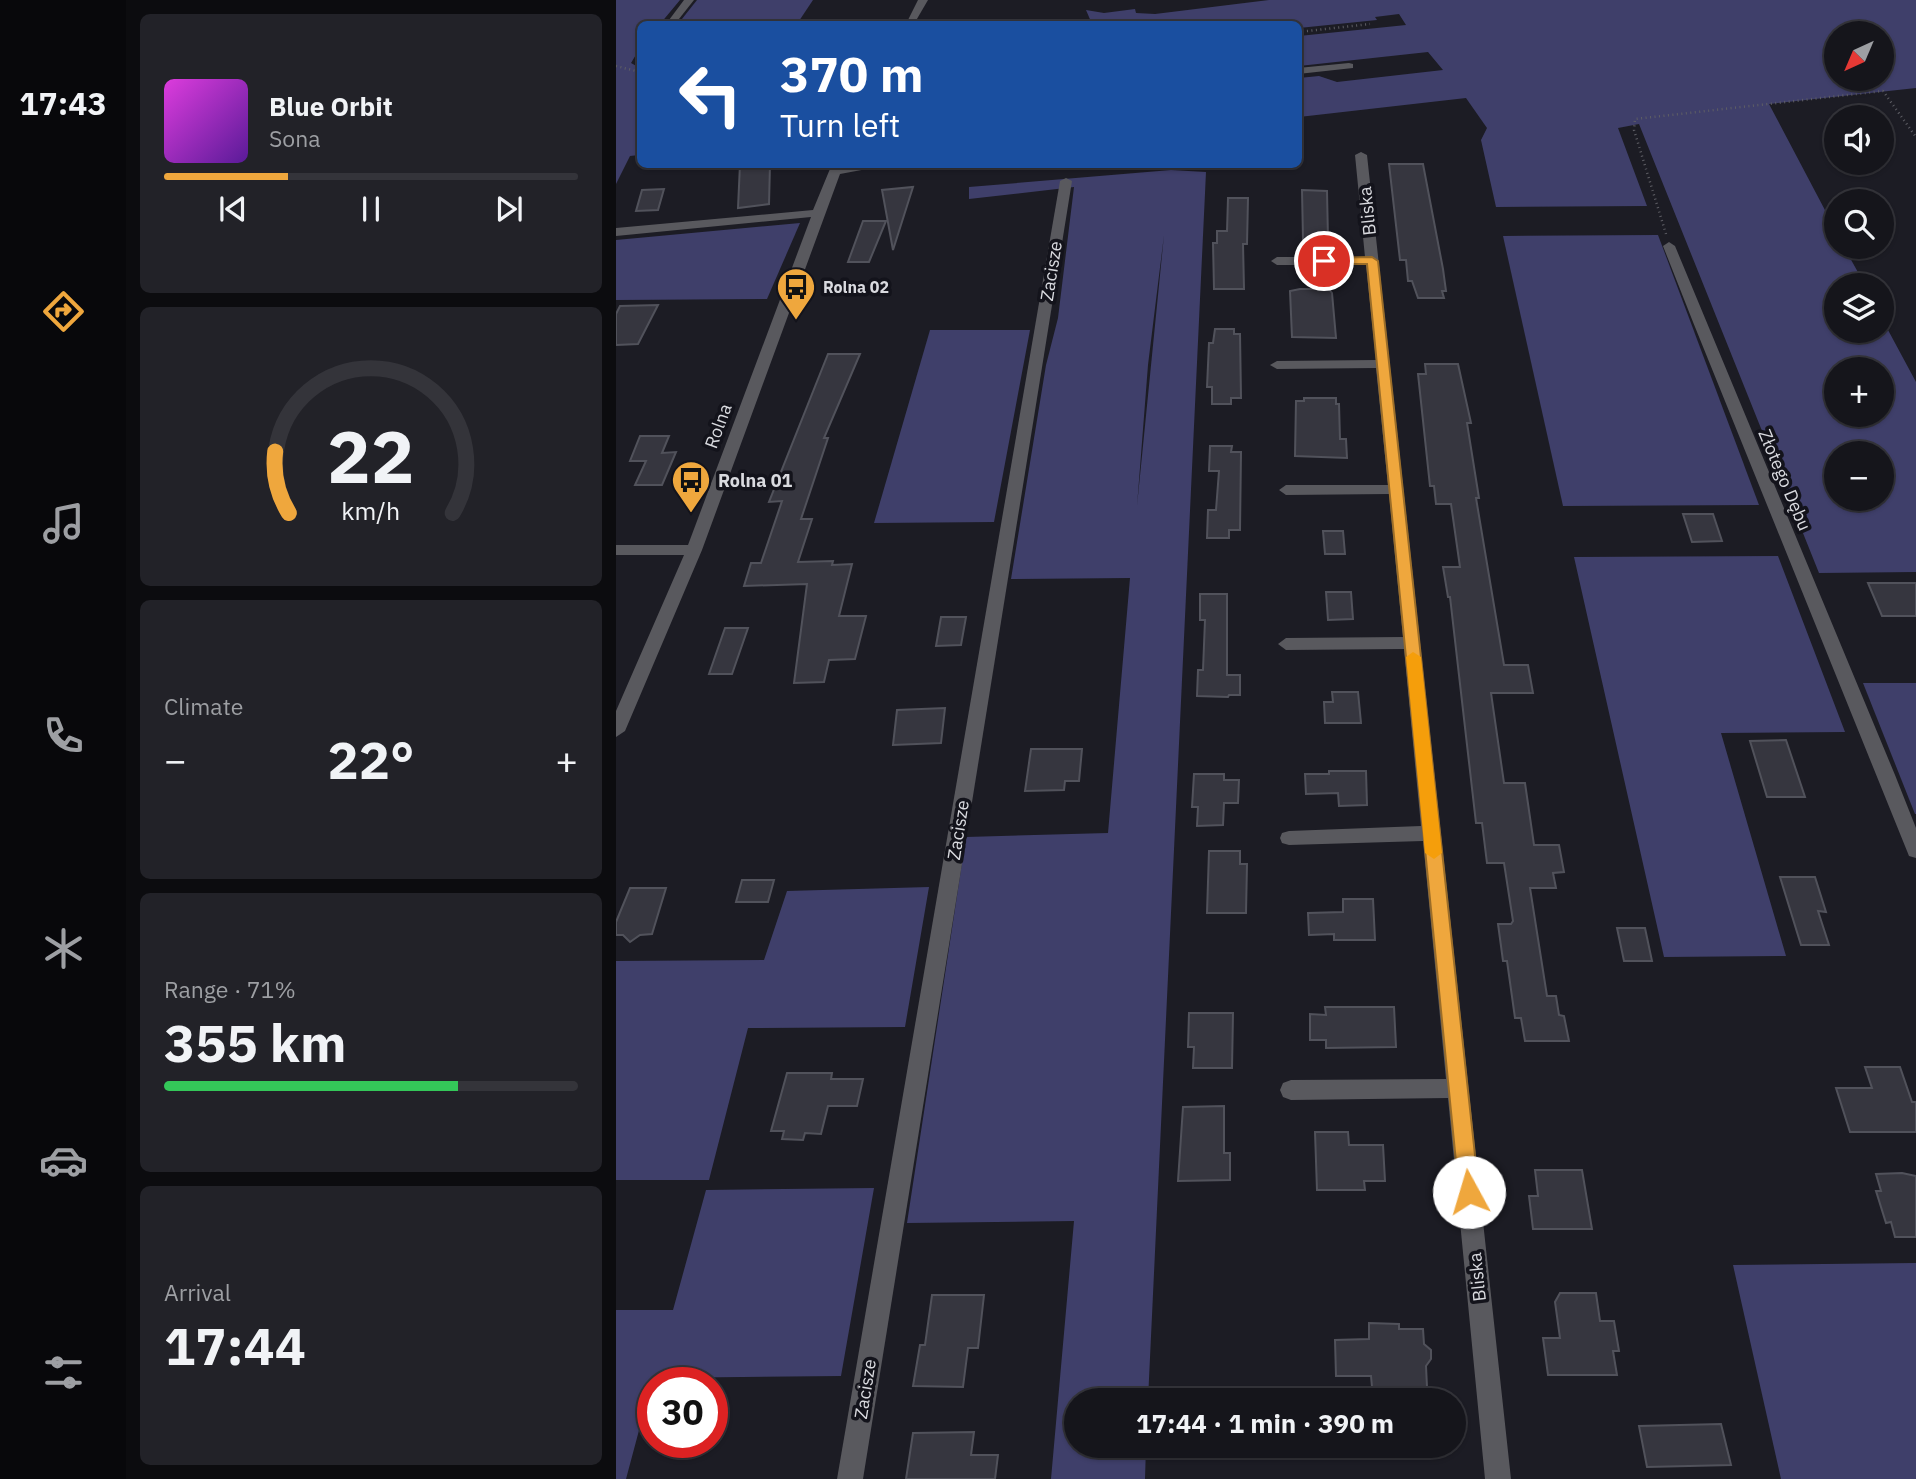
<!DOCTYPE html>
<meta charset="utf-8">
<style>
:root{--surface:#15151b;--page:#222228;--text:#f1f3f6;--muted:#9d9fa3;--line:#34343a;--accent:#efa73d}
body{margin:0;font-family:"IBM Plex Sans",sans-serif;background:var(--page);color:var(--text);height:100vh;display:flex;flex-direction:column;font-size:26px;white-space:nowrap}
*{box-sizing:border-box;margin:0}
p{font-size:23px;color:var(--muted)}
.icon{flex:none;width:38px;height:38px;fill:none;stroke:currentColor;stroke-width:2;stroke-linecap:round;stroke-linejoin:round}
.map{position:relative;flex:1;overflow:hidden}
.side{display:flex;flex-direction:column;gap:14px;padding:14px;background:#0c0c0f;width:490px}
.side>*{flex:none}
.hud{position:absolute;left:21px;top:21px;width:665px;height:147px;border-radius:10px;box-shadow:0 2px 5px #0004,0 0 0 2px var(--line);background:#1a4fa0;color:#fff;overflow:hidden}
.needle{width:46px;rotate:224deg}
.tools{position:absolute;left:1208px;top:21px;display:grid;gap:14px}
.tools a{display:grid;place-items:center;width:70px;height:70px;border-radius:50%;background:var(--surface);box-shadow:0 2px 5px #0004,0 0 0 2px var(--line);font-size:35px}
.speed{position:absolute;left:21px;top:1367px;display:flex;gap:14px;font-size:35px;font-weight:700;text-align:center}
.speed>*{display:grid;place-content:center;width:91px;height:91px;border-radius:50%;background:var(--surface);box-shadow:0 2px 5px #0004,0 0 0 2px var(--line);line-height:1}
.speed .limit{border:10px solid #d22;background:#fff;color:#111}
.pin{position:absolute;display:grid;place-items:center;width:60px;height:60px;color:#fff;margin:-30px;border:4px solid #fff;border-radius:50%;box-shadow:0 2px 7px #0007}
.me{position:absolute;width:77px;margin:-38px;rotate:354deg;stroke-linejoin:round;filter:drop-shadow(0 0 5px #0008)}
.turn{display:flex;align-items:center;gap:24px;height:147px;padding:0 28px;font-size:32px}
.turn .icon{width:91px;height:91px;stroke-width:2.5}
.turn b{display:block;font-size:49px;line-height:60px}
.big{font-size:52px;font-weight:700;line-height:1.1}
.side .tile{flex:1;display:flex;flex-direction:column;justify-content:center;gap:10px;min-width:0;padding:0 24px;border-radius:10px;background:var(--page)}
.side .dial{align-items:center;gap:0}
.dial svg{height:182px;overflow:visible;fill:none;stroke:var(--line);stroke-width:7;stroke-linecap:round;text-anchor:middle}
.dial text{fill:var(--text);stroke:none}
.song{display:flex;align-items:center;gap:21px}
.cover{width:84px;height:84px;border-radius:10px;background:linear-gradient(135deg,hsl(300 70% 55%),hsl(270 70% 35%))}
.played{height:7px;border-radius:4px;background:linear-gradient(90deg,var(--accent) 30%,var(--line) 30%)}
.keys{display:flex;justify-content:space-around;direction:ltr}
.heat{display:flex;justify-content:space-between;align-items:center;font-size:38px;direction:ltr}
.charge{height:10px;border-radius:5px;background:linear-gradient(90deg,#34c759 71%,var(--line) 0)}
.trip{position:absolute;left:448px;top:1388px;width:402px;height:70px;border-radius:35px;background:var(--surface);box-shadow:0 2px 5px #0004,0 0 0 2px var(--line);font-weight:700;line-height:70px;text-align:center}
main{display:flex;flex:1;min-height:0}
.menu{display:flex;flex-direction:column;width:126px;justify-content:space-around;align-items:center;background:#08080b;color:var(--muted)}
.menu .icon{width:49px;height:49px}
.menu .on{color:var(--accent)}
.menu b{font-size:32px;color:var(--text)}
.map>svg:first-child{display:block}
</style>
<main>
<nav class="menu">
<b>17:43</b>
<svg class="icon on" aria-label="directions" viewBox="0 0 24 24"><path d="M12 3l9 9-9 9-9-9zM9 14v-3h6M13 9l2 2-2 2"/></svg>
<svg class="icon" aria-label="music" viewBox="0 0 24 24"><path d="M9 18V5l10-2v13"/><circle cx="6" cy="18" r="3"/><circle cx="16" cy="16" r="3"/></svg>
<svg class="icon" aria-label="phone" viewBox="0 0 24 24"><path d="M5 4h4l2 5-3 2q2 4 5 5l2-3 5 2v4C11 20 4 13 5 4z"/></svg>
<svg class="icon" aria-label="climate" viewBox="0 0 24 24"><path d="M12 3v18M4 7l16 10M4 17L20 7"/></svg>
<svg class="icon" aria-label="car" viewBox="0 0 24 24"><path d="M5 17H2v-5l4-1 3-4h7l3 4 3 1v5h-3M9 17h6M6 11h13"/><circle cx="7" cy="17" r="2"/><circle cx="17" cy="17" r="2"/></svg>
<svg class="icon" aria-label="filters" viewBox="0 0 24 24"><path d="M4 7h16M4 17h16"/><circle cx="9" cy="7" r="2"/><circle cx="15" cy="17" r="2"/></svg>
</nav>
<section class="side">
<div class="tile">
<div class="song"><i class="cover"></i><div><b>Blue Orbit</b><p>Sona</p></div></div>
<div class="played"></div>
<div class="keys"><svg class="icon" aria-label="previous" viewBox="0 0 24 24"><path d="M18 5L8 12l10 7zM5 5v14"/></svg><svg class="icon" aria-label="pause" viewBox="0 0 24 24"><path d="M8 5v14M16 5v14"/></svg><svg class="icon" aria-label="next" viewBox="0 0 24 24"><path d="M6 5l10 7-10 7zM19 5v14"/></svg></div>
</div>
<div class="tile dial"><svg viewBox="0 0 100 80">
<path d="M14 69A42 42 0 1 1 86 69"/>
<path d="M14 69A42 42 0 0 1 8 42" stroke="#efa73d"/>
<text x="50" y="56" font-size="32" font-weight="700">22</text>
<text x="50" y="72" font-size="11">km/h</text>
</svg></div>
<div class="tile"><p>Climate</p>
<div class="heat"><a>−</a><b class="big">22°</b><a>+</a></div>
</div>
<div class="tile"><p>Range · 71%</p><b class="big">355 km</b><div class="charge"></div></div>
<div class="tile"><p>Arrival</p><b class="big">17:44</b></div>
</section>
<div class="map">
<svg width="1300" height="1479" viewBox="0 0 1300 1479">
<rect width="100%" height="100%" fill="#1c1c24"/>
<!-- green -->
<g fill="#3f3f6a" fill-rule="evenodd">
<polygon points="0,0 64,0 44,24 24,24 24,48 15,63 24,68 24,151 23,155 14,156 0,184"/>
<polygon points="81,0 197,0 181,24 62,24"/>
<path d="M653 0H1300V88L1153 104 1220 231V247H1228L1249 285H1220V331H1265V317L1300 382V572L1203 573 1023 124 1002 128 1031 206 880 207 865 140 871 128 850 98 683 117V78L703 76 721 82 827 70 812 52 683 66V36L790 25 783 14 759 17 761 20 683 28 682 24H476L470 10 488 13 519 9 520 13 539 14ZM1220 33H1265V79H1220ZM1220 369H1265V415H1220ZM1220 453H1265V499H1220Z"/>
<path d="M555 170 590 172 532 1400H460V1446H530L529 1479H435L458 1221 291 1223 350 837 492 833 514 578 395 579 430 365 442 318 458 187 353 199V187ZM548 235 521 506 532 365Z"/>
<polygon points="184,223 151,299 0,300 0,240"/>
<polygon points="1042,235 1143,505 947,506 887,236"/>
<polygon points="314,330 414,330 378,522 258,523"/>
<polygon points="1162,556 1229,732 1105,733 1170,956 1048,957 958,557"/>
<polygon points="1247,683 1300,683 1300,814 1299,814"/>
<polygon points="313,887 289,1027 132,1028 93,1180 0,1180 0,961 148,960 171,891"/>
<polygon points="258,1188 225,1376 37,1378 10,1479 0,1479 0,1310 57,1310 90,1190"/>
<polygon points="1300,1263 1300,1479 1165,1479 1117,1265"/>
</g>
<!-- building -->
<g fill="#36363f" stroke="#51525b" stroke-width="2">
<polygon points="124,164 154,164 153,204 122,208"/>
<polygon points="773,164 807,164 827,269 830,291 826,291 828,298 802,298 796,281 792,281 790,260 784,260"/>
<polygon points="297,187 277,250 266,190"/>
<polygon points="48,189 42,210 20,211 26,190"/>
<polygon points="686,190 711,191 712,239 687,239"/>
<polygon points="612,198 632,198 631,244 627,244 628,289 598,289 597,243 601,243 601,231 611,231"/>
<polygon points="247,221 270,221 253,262 232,262"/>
<polygon points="684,289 713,289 716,293 720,338 676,337 674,291"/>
<polygon points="42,305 22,344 0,345 0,314 4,306"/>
<polygon points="599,329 618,329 618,334 624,334 625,398 615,398 615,404 596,404 596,387 591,387 593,343 597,343"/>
<polygon points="212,354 244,354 208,438 212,438 185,519 196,519 182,562 217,561 216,565 236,564 223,616 250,616 239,659 213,660 208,682 178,683 191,584 128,586 135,563 145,563 166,501 153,502"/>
<polygon points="809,364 842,364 855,423 851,423 863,498 860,498 888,665 912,665 917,693 875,693 888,783 909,783 918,845 943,845 948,872 937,873 940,888 914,888 931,996 940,996 943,1015 948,1016 953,1041 909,1041 905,1018 899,1018 891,961 887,961 882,924 895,924 897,921 888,863 871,863 866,823 860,823 834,597 832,597 827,567 844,567 835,504 820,504 818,486 814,486 802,374 810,374"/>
<polygon points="688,398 720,398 720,404 723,404 724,439 730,439 731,458 679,456 680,401 688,401"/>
<polygon points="24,436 53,436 46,453 60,452 46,485 19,485 30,461 14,461"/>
<polygon points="594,446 616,446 615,452 625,452 624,530 613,530 613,538 591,538 592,510 600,510 603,471 593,471"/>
<polygon points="1067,514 1097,514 1106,541 1076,542"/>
<polygon points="707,531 727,531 729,554 709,554"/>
<polygon points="1252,583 1300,583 1300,616 1266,616"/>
<polygon points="710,592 735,592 737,619 712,620"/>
<polygon points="584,594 611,594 611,675 624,675 624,695 613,695 612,697 581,696 582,670 587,670 589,620 584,620"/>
<polygon points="325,617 350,617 345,645 320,646"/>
<polygon points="109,628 132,628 116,674 93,674"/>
<polygon points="716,692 742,692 745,723 709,723 708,702 717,702"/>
<polygon points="329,708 325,743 277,745 281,710"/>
<polygon points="1170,740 1189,797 1151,797 1134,741"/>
<polygon points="415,749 466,749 463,781 449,781 448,790 409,791"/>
<polygon points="713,771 750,771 751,805 723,806 722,793 690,794 689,774 713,774"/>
<polygon points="578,774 608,774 608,780 623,780 622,803 608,803 607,825 581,826 582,807 576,807"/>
<polygon points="593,851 624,851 624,864 631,864 630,913 591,913"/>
<polygon points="1164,877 1199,877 1210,912 1202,911 1213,945 1185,945"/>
<polygon points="126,880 158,880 152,902 120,902"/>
<polygon points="14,888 50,888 36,934 24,935 14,942 7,935 0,935 0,922"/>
<polygon points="727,899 757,899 759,940 718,940 718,934 693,935 692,913 727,912"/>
<polygon points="1001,928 1029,928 1036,961 1008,961"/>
<polygon points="709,1007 778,1007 780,1047 710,1048 710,1040 694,1040 694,1014 710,1015"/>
<polygon points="573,1013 617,1013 616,1068 577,1068 578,1047 572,1047"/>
<polygon points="1249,1067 1284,1067 1296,1102 1300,1102 1300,1132 1234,1132 1220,1088 1256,1088"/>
<polygon points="171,1073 216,1073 215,1079 247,1079 241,1106 212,1106 205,1134 189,1133 187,1140 166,1139 168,1131 155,1131"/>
<polygon points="608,1106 608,1153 614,1153 614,1180 562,1181 567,1107"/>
<polygon points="699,1132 732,1132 733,1145 767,1145 769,1181 748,1181 749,1190 701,1190"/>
<polygon points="919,1170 966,1170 976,1229 917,1229 913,1196 922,1196"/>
<polygon points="1286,1173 1300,1176 1300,1237 1279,1237 1275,1222 1270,1223 1260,1191 1265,1191 1260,1174"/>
<polygon points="944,1293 980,1293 984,1321 998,1321 1003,1351 997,1351 1001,1375 932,1375 927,1338 944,1338 939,1302"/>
<polygon points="316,1295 368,1295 362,1348 352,1348 347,1387 297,1386 304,1345 309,1345"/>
<polygon points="753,1323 783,1324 783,1329 807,1329 808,1344 815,1350 815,1359 810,1366 811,1387 756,1387 755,1376 720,1376 719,1340 753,1339"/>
<polygon points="1105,1424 1115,1465 1031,1467 1023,1426"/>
<polygon points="358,1432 355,1455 382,1455 379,1479 290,1479 297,1433"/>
</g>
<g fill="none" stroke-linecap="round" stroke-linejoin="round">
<!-- path -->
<g stroke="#5e5e65" stroke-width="2.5" stroke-dasharray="1 3.5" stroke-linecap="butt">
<polyline points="682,32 754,24"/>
<polyline points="0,66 24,72"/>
<polyline points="1050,234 1018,130 1019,119 1267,91 1300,137"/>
</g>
<!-- minor -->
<g fill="#59595e" fill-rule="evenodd">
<polygon points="68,0 78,0 59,24 50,24"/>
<polygon points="302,0 312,0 298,24 290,24"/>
<polygon points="733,63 737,64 737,68 682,74 682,68"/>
<polygon points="745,152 751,155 895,1479 869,1479 832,1098 675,1100 667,1097 664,1090 667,1083 675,1080 830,1079 807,841 673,845 666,843 664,838 666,833 673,831 805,826 788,649 670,650 662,644 670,638 787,637 773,494 670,495 663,490 670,485 772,485 760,368 661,369 654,365 661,361 760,360 750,265 661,265 655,261 661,257 749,257 739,155"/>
<polygon points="216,164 227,164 226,167 278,164 224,174 86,550 9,731 0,737 0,711 68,555 0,555 0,545 72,545 195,217 0,236 0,228 197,210"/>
<polygon points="450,178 456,181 247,1479 221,1479 444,181"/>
<polygon points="1053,242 1059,246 1279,775 1300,828 1300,858 1293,856 1291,851 1077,322 1047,246"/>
</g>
</g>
<!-- route -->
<polygon fill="#efa73d" stroke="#9b6d28" stroke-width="2" points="756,257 762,261 863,1192 860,1199 853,1202 846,1199 843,1192 751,264 708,264 703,261 708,258"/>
<!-- slow -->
<polygon fill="#f59e0b" points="797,652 805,657 826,853 818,859 809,853 790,657"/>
<!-- icons -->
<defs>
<g id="bus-pin" transform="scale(2.0125)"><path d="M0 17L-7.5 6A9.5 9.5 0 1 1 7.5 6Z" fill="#efa73d" stroke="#13131b"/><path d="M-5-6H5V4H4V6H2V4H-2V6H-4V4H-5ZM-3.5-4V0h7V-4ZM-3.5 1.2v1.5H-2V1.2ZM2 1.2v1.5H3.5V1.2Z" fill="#111"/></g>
</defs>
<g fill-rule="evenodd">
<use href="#bus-pin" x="180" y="287"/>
<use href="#bus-pin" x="75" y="480"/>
</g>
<g text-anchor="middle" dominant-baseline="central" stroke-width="7" stroke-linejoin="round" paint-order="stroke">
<!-- far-poi labels -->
<g font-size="16" font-weight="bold" fill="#d9dadf" stroke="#13131b" text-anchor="start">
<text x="207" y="287">Rolna 02</text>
</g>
<!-- street labels -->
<g font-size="18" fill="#d9dadf" stroke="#13131b">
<text transform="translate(751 211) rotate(-96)">Bliska</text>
<text transform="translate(435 271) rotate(-81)">Zacisze</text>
<text transform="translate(102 426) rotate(-70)">Rolna</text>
<text transform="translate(1169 480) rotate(67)">Złotego Dębu</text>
<text transform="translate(342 830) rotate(-81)">Zacisze</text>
<text transform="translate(861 1277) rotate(-96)">Bliska</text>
<text transform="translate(249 1389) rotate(-81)">Zacisze</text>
</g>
<!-- poi labels -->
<g font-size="18" font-weight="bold" fill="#d9dadf" stroke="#13131b" text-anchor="start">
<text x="102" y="480">Rolna 01</text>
</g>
</g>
</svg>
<div class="tools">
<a><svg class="needle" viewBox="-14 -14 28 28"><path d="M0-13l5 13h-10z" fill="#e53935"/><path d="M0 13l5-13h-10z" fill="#9d9fa3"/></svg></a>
<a><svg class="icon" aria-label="sound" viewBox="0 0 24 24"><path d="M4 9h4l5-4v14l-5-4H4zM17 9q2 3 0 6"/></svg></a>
<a><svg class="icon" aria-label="search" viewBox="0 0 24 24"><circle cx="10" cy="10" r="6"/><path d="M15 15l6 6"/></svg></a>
<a><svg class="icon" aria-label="layers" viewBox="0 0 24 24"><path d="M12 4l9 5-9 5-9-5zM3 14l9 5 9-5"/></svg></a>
<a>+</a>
<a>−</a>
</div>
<div class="speed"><div class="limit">30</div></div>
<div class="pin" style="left:708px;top:261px;background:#d93025"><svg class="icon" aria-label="arrive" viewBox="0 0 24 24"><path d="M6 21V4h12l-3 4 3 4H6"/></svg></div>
<svg class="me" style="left:853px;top:1192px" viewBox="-20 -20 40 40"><circle r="19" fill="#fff"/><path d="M0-13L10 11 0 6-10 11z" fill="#efa73d"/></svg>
<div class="trip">17:44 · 1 min · 390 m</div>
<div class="hud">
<div class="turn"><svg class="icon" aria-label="left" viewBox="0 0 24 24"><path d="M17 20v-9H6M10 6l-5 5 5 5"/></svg><div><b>370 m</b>Turn left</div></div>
</div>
</div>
</main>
